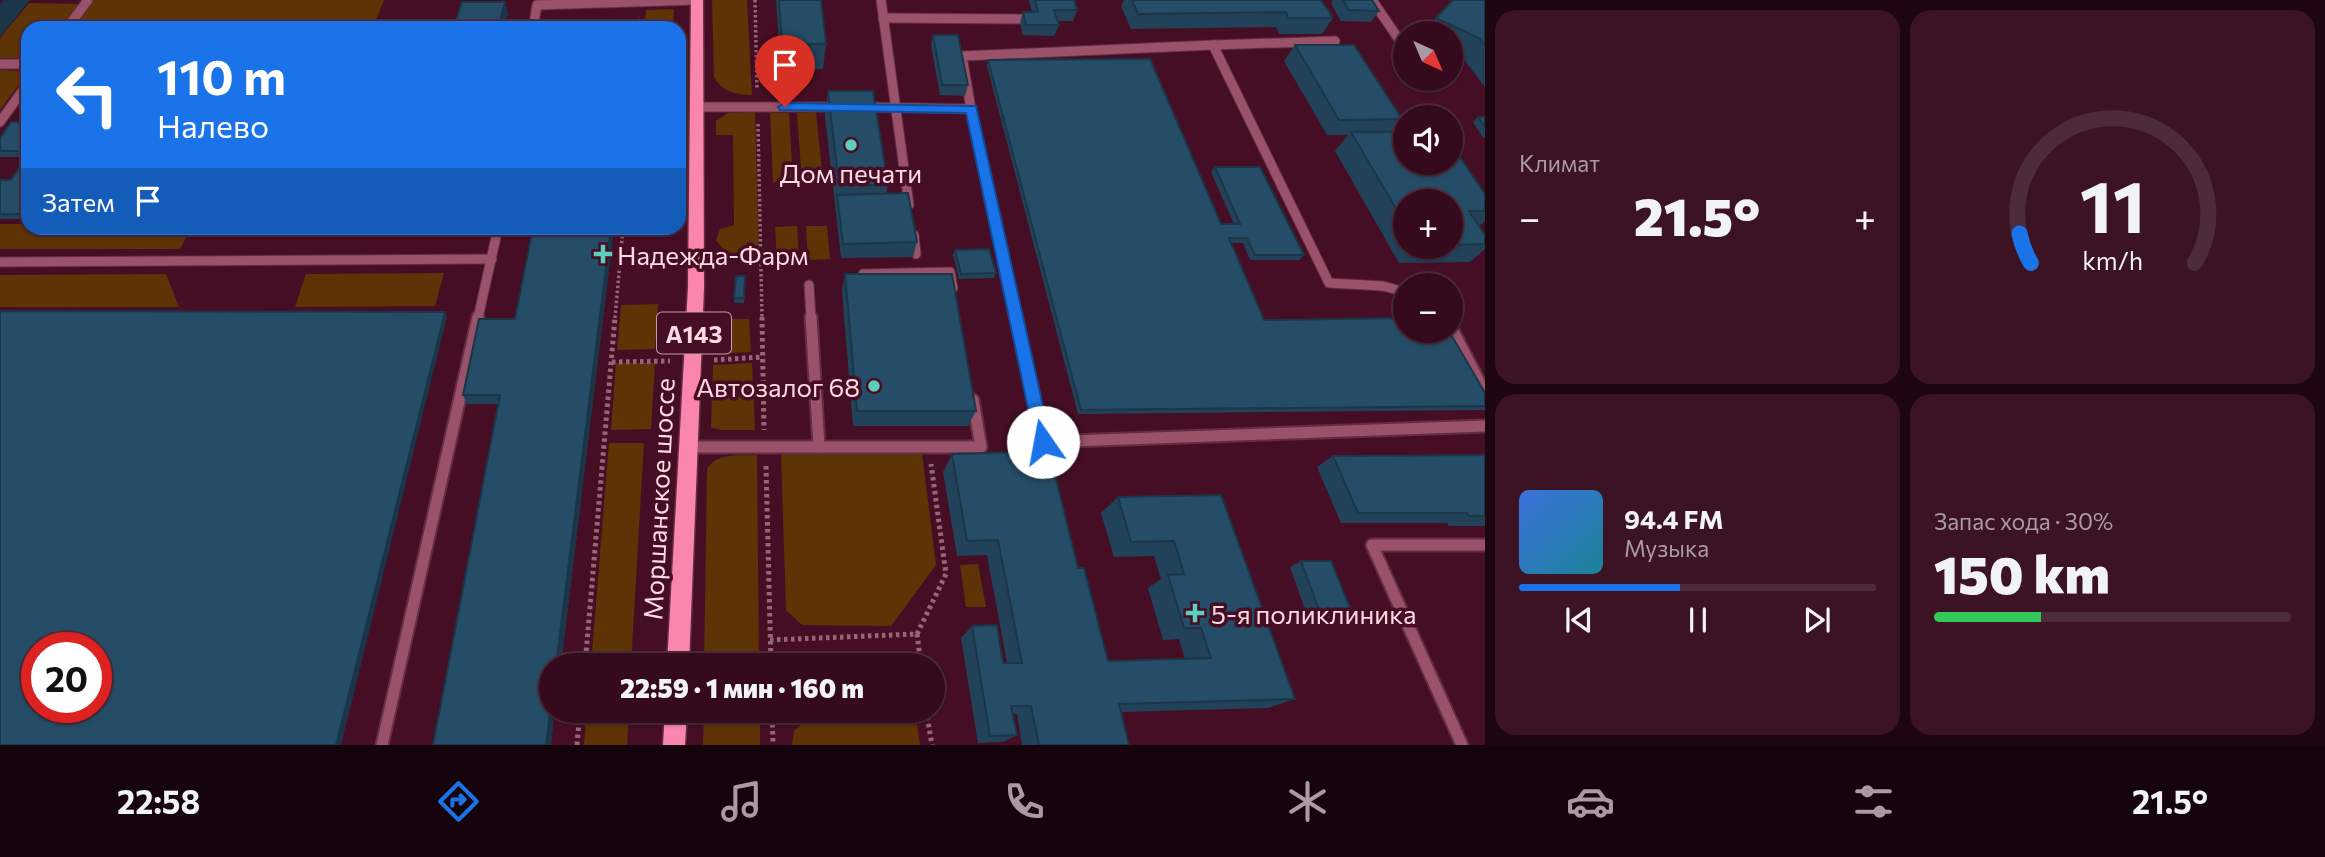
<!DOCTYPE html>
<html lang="ru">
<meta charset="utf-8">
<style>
:root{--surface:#340a1c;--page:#3c1325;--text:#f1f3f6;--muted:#a99aa3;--line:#4e2b3b;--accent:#1a73e8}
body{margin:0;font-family:Commissioner,sans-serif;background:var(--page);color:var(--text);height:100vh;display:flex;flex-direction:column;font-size:26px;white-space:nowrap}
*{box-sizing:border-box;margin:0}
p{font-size:23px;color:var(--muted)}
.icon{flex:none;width:38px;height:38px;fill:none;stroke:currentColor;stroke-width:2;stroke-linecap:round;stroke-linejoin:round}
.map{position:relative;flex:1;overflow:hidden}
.drawer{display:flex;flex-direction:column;gap:10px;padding:10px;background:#1d060f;width:840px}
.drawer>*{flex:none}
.top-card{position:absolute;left:21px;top:21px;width:665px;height:214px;border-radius:21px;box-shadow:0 2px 5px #0004,0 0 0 2px var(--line);background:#1a73e8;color:#fff;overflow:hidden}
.needle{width:46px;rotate:136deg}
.controls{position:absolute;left:1393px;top:21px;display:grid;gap:14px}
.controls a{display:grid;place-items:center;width:70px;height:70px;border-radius:50%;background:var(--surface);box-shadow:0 2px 5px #0004,0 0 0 2px var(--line);font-size:35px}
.speed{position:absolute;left:21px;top:632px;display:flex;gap:14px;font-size:35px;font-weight:700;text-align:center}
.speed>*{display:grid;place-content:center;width:91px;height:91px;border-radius:50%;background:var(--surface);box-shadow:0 2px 5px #0004,0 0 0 2px var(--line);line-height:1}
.speed .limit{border:10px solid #d22;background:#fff;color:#111}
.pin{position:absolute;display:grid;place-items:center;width:60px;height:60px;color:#fff;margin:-72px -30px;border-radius:50% 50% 50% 0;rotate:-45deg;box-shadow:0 0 7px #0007}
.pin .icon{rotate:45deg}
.me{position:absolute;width:77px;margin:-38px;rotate:348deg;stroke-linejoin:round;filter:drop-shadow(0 0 5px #0008)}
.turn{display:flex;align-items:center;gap:24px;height:147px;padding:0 21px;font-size:32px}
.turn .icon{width:91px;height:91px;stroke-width:2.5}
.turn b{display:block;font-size:49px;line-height:60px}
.then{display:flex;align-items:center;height:66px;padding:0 21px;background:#0003;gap:14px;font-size:26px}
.big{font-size:52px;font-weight:800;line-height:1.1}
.drawer .card{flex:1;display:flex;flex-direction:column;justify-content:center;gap:10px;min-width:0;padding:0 24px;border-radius:21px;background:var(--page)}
.drawer .dial{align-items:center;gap:0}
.dial svg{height:182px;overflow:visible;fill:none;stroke:var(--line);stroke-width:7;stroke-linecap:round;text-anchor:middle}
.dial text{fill:var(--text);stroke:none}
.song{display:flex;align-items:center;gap:21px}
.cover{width:84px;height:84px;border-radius:10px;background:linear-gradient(135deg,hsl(220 70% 55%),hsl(190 70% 35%))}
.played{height:7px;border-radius:4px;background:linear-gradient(90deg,var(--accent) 45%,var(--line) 45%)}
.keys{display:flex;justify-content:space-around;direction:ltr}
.heat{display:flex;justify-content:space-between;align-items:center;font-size:38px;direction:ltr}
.charge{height:10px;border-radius:5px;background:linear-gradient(90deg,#34c759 30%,var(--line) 0)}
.drawer .tiles{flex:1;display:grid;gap:10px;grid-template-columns:repeat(2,1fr)}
.trip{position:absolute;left:539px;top:653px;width:406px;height:70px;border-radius:35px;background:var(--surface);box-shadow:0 2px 5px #0004,0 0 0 2px var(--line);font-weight:800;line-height:70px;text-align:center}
.tab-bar{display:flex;height:112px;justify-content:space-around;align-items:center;background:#15040b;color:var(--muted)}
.tab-bar .icon{width:49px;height:49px}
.tab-bar .active{color:var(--accent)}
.tab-bar b{font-size:32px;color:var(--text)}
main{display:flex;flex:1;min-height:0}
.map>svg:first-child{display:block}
</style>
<main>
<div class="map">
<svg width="1485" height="745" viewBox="0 0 1485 745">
<rect width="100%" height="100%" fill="#460e25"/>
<!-- green -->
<g fill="#5e3306">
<polygon points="93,0 384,0 373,28 73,28"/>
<path d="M712 0H747L752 95C735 95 723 92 714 77Z"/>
<polygon points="29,3 81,4 62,28 28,28 28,58 0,58 0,38"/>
<polygon points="674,9 673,28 644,28 646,10"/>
<polygon points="0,70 28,71 28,73 0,110"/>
<polygon points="755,112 759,254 727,254 716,240 720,229 734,225 733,135 716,135 716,121 728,113"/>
<polygon points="816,112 823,181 802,182 797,113"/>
<polygon points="770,113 789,113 793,182 773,182"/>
<polygon points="0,224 28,224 28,228 191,228 180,249 0,249"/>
<polygon points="797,226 799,260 777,260 775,227"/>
<polygon points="806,226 827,226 830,259 808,260"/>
<polygon points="444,273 435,306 295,307 306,274"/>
<polygon points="166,274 179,307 0,307 0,275"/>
<polygon points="658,304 655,349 617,350 621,305"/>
<polygon points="727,319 749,319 751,352 713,354 714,341"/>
<polygon points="616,363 655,363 651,429 611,430"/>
<polygon points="752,363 755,430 720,430 711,427 713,365"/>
<polygon points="609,443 644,443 631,665 591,665"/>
<polygon points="922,453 936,565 891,626 802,625 786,610 781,454"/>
<path d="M757 455 759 665H704L707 469C717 452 739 456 757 455Z"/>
<polygon points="978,564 986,607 966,607 960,565"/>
<polygon points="587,711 629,711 627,745 584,745"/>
<polygon points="704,711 760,711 760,745 703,745"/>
<polygon points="916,718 920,745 792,745 794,731 806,720"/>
</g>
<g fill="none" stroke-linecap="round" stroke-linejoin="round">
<!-- service-far1 casing -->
<g stroke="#632e43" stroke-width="11">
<g id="service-far1">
<polyline points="881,0 909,205"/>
<polyline points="1372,0 1402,44"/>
<polyline points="883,18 1025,19"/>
<polyline points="67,28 88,0"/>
<polyline points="533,28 537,5 697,0"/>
<polyline points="1213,45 1335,41"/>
<polyline points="0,64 28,64"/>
<polyline points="695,107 838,107"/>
<polyline points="861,107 971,109 1016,318"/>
<polyline points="971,109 962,56 1213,45 1329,283 1383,286 1405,292"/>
<polyline points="0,122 28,83"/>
<polyline points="914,235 916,254"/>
<polyline points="0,262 492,259"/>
<polyline points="863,274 950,272 953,288"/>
<polyline points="809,285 811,318"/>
<polyline points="478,318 498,228"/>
</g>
</g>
<!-- service casing -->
<g stroke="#632e43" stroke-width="15">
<g id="service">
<polyline points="811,317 819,447"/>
<polyline points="1016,317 1043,442 1485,426"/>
<polyline points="1451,327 1485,393"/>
<polyline points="688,447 981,447 973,400"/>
<polyline points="382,745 478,317"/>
<polyline points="1462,745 1372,545 1485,545"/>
</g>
</g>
<!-- primary casing -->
<g stroke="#632e43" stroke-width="3">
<g id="primary">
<polygon points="691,0 703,0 704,287 689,665 667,665 688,287"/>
<polygon points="665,710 687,710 685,745 663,745"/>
</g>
</g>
<!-- path-far1 -->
<g stroke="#966677" stroke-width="3.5" stroke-dasharray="2.5 2.5" stroke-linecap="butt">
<polyline points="755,0 757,90"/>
<polyline points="639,28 640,18"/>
<polyline points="758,124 762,318"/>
<polyline points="615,318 623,228"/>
</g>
<!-- path -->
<g stroke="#966677" stroke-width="5" stroke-dasharray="3.5 3.5" stroke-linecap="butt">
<polyline points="762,317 764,430"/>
<polyline points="714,360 762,357"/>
<polyline points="612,362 670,361"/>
<polyline points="766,466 771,665"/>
<polyline points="917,634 946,574 931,464"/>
<polyline points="770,640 917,634 921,665"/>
<polyline points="585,665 615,317"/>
<polyline points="772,710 773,745"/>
<polyline points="926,710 932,745"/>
<polyline points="577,745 580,710"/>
</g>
<!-- service-far1 -->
<use href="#service-far1" stroke="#995269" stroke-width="9"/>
<!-- service -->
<use href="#service" stroke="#995269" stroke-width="11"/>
<!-- primary -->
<use href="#primary" fill="#fb86ad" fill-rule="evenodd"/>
</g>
<!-- wall -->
<g fill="#214259" fill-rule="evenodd">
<polygon points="776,0 821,0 826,44 823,69 781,69"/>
<polygon points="1029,0 1074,0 1077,10 1073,21 1057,21 1059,25 1054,36 1023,35 1020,23 1023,12 1032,12"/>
<polygon points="1124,0 1321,0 1333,18 1322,34 1279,34 1276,27 1131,29 1121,6"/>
<polygon points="1333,0 1372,0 1379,11 1371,22 1341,21 1331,3"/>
<polygon points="1485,0 1485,87 1462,57 1451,52 1451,33 1424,33 1436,18"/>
<polygon points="508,13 504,28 456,28 455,24"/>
<polygon points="933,35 968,85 965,96 940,95 931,45"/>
<path d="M1295 45 1402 119 1391 132 1485 194V221L1479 226 1485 235V249L1470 262 1399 263 1335 151 1348 135H1327L1284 61ZM1405 201H1451V247H1405Z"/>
<polygon points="988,60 1221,224 1234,224 1211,172 1215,167 1304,255 1299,260 1250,260 1243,243 1231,243 1264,320 1485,393 1485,410 1078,414 987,66"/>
<polygon points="828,91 888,185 886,194 917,242 913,257 841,258 825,116"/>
<polygon points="1478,117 1485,117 1485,138 1483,138 1473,122"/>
<polygon points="28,122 28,219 0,219 0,180 11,180 27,157 0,157 0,138"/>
<polygon points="338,228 400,228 399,230 340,231"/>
<polygon points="533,228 614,228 561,665 499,404 467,404 463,395 515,319"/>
<polygon points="955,250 996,273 994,278 959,279 953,255"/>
<polygon points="777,257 800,262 799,267 777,267"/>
<polygon points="845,274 976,411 968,426 853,426 842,291"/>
<polygon points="736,276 745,276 744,303 734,303"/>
<polygon points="952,454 1078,568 1108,661 1185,659 1179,639 1163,640 1148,588 1161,579 1154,556 1114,557 1101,513 1118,497 1221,495 1295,699 1268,708 1121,712 1129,745 1022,745 1017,714 1013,714 1017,735 1003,742 978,743 961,638 972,626 1003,663 1007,663 987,555 957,556 943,472"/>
<polygon points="1485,455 1485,526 1449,526 1447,523 1341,523 1317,467 1333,456"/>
<polygon points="1301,561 1352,613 1339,618 1308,618 1290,567"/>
</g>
<!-- shaded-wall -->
<g fill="#1b3648">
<polygon points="4,0 30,0 0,37 0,5"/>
<polygon points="505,2 508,13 504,28 500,28 499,24"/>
<polygon points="611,228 614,228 561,665 556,665"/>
<polygon points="445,312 447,317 341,745 336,745"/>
<polygon points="551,704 551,710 555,710 551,745 546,745"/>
</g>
<!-- building -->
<g fill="#264d67" stroke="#1b3648" stroke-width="2" fill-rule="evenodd">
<polygon points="779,0 821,0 826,44 782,44"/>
<polygon points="1035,0 1074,0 1077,10 1054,10 1059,25 1026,25 1023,12 1038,12"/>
<polygon points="1132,0 1321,0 1333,18 1288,18 1286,12 1138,14"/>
<polygon points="1343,0 1372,0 1379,11 1349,10"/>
<polygon points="1453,0 1485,0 1485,45 1479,38 1436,18"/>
<polygon points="462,2 505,2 499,24 455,24"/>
<polygon points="572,25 636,25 636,28 571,28"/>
<polygon points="933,35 958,35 968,85 942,85"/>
<polygon points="1295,45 1354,45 1402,119 1339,120"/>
<polygon points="1150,59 1221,224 1240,224 1215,167 1260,167 1304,255 1255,255 1247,238 1229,238 1264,320 1405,318 1405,331 1449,331 1485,393 1485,406 1081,410 988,60"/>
<polygon points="828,91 873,91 888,185 839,185"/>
<polygon points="1478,117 1485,117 1485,127"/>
<polygon points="11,122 28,122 28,151 0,151 0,138"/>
<polygon points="1351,132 1405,132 1405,163 1451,163 1451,144 1485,194 1485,211 1469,211 1485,235 1485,244 1451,245 1451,201 1405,201 1405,224"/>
<polygon points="28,155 28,214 0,214 0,180 11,180"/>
<polygon points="908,193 917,242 843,244 837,195"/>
<polygon points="533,228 611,228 556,665 551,665 551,704 546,745 433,745 500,395 463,395 479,319 515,319"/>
<polygon points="989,249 996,273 961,274 955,250"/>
<polygon points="799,256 800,262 778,262 777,257"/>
<polygon points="845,274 952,274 976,411 857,411"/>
<polygon points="736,276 745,276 744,298 734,298"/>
<path d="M0 311 445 312 336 745H0ZM37 648H96V707H37Z"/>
<polygon points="1049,451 1078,568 1084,568 1108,661 1211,658 1201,628 1184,628 1168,575 1184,574 1174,541 1131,542 1118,497 1221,495 1295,699 1119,704 1129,745 1039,745 1031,706 1011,706 1017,735 990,736 972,626 997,625 1003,663 1022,663 998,540 967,541 952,454"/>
<polygon points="1485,455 1485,516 1469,516 1467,513 1358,513 1333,456"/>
<polygon points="1301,561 1331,561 1352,613 1320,613"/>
</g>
<!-- route -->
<polygon fill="#1a73e8" stroke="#114b97" stroke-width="2" points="785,103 976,106 1051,442 1049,448 1043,450 1037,448 1035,442 966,113 780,110 778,107"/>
<!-- markers -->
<g fill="#5cceba" stroke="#460e25" stroke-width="2.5">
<circle cx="851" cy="145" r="7"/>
<path d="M599.5 243.5h7v7h7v7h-7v7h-7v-7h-7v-7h7z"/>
<circle cx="874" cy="386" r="7"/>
<path d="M1191.5 602.5h7v7h7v7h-7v7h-7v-7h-7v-7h7z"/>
</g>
<g text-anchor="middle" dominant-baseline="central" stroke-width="7" stroke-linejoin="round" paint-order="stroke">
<!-- shield labels -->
<rect fill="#460e25" stroke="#c79ca9" stroke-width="2" x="657" y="312.5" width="74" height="41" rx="5"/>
<g font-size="24" font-weight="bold" fill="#fed9e2">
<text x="694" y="333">А143</text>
</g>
<!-- poi labels -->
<g font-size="26" fill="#fed9e2" stroke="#460e25" text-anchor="start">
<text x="851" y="172" text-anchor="middle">Дом печати</text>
<text x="617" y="254">Надежда-Фарм</text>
<text x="860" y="386" text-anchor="end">Автозалог 68</text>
<text x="1211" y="613">5-я поликлиника</text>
</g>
<!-- street labels -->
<g font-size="26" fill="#fed9e2" stroke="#460e25">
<text transform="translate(658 499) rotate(-87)">Моршанское шоссе</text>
</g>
</g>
</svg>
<div class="controls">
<a><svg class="needle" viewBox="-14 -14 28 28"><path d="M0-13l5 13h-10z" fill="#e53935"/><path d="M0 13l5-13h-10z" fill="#a99aa3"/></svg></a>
<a><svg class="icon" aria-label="sound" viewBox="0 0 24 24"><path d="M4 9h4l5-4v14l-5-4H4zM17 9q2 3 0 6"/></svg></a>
<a>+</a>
<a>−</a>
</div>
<div class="speed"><div class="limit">20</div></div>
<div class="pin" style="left:785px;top:107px;background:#d93025"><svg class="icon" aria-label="arrive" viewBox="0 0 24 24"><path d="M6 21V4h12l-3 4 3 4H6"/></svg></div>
<svg class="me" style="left:1043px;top:442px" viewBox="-20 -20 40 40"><circle r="19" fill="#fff"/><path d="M0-13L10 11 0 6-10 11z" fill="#1a73e8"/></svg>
<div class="trip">22:59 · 1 мин · 160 m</div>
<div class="top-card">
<div class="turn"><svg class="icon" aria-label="left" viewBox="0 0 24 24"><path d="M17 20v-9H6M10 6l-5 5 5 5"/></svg><div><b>110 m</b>Налево</div></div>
<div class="then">Затем<svg class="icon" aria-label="arrive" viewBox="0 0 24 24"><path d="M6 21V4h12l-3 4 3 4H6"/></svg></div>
</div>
</div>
<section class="drawer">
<div class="tiles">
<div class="card"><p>Климат</p>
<div class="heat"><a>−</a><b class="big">21.5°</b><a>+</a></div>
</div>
<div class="card dial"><svg viewBox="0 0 100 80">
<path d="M14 69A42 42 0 1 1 86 69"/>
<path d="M14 69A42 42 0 0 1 9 56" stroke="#1a73e8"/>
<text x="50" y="56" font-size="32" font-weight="700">11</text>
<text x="50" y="72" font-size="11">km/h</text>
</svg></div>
<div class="card">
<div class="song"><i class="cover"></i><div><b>94.4 FM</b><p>Музыка</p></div></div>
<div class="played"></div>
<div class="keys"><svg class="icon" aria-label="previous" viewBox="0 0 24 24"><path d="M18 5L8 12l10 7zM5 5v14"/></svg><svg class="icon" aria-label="pause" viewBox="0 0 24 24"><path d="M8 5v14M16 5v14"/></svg><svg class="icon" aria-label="next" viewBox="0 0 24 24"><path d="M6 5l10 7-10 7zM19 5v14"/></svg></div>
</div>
<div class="card"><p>Запас хода · 30%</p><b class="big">150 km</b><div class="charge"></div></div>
</div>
</section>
</main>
<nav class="tab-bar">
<b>22:58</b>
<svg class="icon active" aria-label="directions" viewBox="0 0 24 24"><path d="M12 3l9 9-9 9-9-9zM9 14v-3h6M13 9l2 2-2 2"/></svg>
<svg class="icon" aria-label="music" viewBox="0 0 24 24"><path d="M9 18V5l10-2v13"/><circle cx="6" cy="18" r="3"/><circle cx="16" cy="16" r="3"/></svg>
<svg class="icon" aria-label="phone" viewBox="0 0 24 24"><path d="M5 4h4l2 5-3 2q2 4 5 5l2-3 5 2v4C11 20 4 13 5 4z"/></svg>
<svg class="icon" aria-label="climate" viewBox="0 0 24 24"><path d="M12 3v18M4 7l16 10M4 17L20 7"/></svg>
<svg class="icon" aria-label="car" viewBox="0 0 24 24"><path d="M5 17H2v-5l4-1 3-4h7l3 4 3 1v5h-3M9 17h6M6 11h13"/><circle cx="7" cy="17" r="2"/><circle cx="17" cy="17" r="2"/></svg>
<svg class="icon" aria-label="filters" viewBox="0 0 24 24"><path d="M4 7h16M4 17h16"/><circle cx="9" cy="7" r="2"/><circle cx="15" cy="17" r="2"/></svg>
<b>21.5°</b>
</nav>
